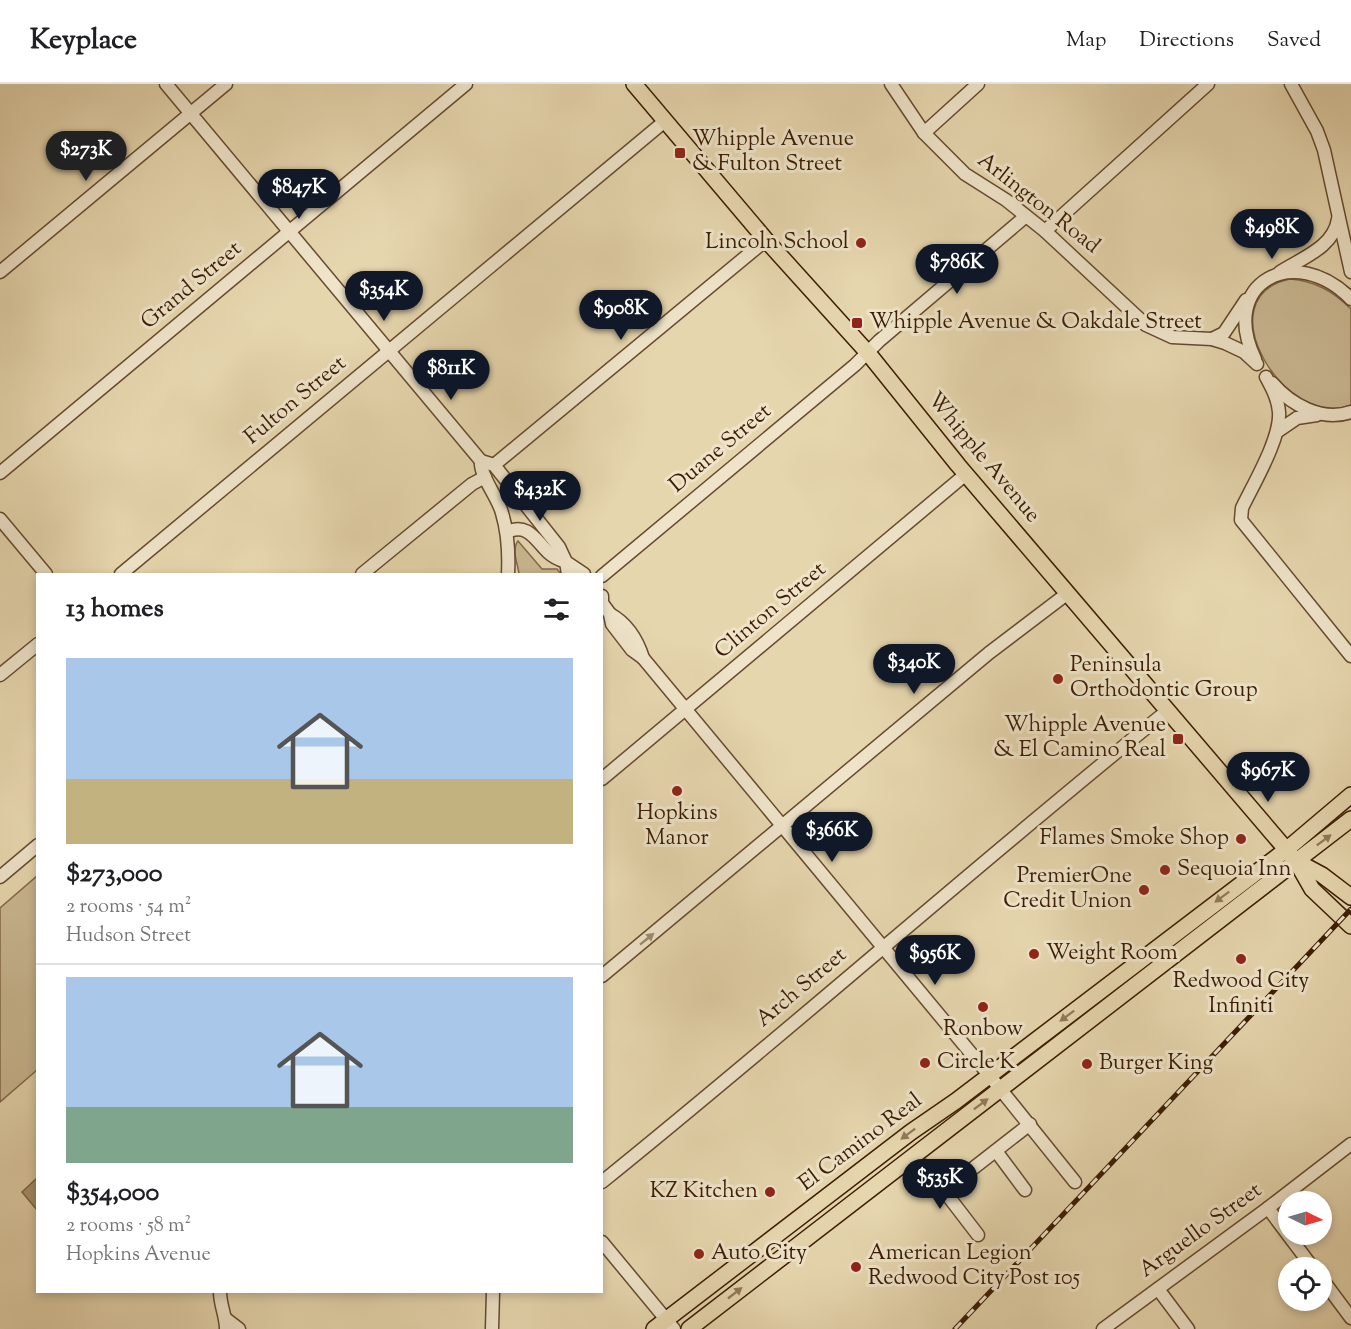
<!DOCTYPE html>
<html lang="en">
<head>
<meta charset="utf-8">
<style>
	body { margin:0; font-family:"Sorts Mill Goudy",serif; background:#f2f2f2; color:#202124; height:100vh; display:flex; flex-direction:column; font-size:22px; white-space:nowrap }
	* { box-sizing:border-box; margin:0 }
	p { font-size:20px; color:#757577 }
	.icon { flex:none; width:33px; height:33px; fill:none; stroke:currentColor; stroke-width:2; stroke-linecap:round; stroke-linejoin:round }
	.map { position:relative; flex:1; overflow:hidden }
	.side { position:absolute; left:36px; top:489px; width:567px; height:720px; display:flex; flex-direction:column; background:#fff; border-radius:0px; box-shadow:0 3px 9px #0003 }
	.side>* { flex:none }
	.needle { width:39px; rotate:95deg }
	.fabs { position:absolute; left:1278px; top:1107px; display:grid; gap:12px }
	.fabs a { display:grid; place-items:center; width:54px; height:54px; border-radius:50%; background:#fff; box-shadow:0 3px 9px #0003; font-size:30px }
	.price { position:absolute; translate:-50% -51px; padding:0 14px; border-radius:21px; background:#111827; color:#fff; font-size:20px; line-height:39px; filter:drop-shadow(0 2px 3px #0008) }
	.price::after { content:''; position:absolute; left:50%; top:36px; width:18px; height:14px; margin-left:-9px; background:inherit; clip-path:polygon(0 0,100% 0,50% 100%) }
	.price.active { background:#222; color:#fff }
	ul { padding:0; list-style:none }
	li { display:grid; align-content:center; gap:12px; height:318px; padding:0 30px }
	li+li { border-top:2px solid #e0e0e0 }
	li span { display:grid; place-items:center; height:186px; border-radius:0px; color:#555 }
	li>.icon { margin-inline-start:auto }
	span .icon { width:108px; height:108px; fill:#fffc; stroke-width:1 }
	li b { font-size:26px }
	h2 { display:flex; justify-content:space-between; align-items:center; height:72px; padding:0 30px; font-size:26px }
	header { display:flex; align-items:center; gap:36px; box-sizing:border-box; height:84px; padding:0 30px; background:#fff; border-bottom:2px solid #e0e0e0 }
	header strong { font-size:28px }
	nav { display:flex; gap:33px; margin-inline-start:auto; font-size:21px }
	.map>svg:first-child { display:block }
	.green { fill:#c9b791; stroke:#826a4a; stroke-width:1.5 }
	.water { fill:#ac9774; stroke:#7f6647; stroke-width:1.5 }
	.lines { fill:none; stroke-linecap:round; stroke-linejoin:round }
	.minor-casing { stroke:#664b2e; stroke-width:15 }
	.major-casing { stroke:#3b1d03; stroke-width:18 }
	.minor { stroke:#efe4ca; stroke-width:12 }
	.major { stroke:#e6d6ae; stroke-width:15 }
	.rail-casing { stroke:#3b1d03; stroke-width:5 }
	.rail { stroke:#efe4ca; stroke-width:3; stroke-dasharray:9; stroke-linecap:butt }
	.oneway { fill:#907a58 }
	.oneway2 { fill:#9e8a70 }
	.poi-dot { fill:#8f2418; stroke:#efe4ca; stroke-width:2 }
	.labels { text-anchor:middle; dominant-baseline:central; stroke-width:6; stroke-linejoin:round; paint-order:stroke }
	.poi-label { font-size:22px; fill:#3b1d03; stroke:#efe4ca; text-anchor:start }
	.street-label { font-size:22px; fill:#3b1d03; stroke:#efe4ca }
</style>
</head>
<body>
<header>
<strong>Keyplace</strong>
<nav><a>Map</a><a>Directions</a><a>Saved</a></nav>
</header>
<div class="map">
<svg width="1351" height="1245" viewBox="0 0 1351 1245">
	<rect width="100%" height="100%" fill="#e6d6ae"/>
	<filter id="stains"><feTurbulence type="fractalNoise" baseFrequency=".00333" numOctaves="4"/><feColorMatrix values="0 0 0 0 .2 0 0 0 0 .09 0 0 0 0 .02 0 0 0 .5 -.17"/></filter>
	<radialGradient id="worn" r=".72"><stop offset=".6" stop-color="#630" stop-opacity="0"/><stop offset="1" stop-color="#630" stop-opacity=".3"/></radialGradient>
	<g class="green">
		<path d="M1290,195C1315,197 1333,207 1351,225V321C1285,347 1204,213 1290,195Z"/>
		<path d="M518,457L542,485H557L561,490H519C518,480 511,466 518,457Z"/>
		<polygon points="37,792 37,986 0,1018 0,824"/>
	</g>
	<polygon class="water" points="37,1094 37,1126 22,1108"/>
	<g class="lines">
		<defs>
			<g id="minor">
				<polyline points="166,0 481,377 494,381 559,463 566,478 584,490"/>
				<polyline points="891,0 924,49 965,90 1006,116 1045,147 1146,241 1172,253 1212,255 1225,259 1244,268 1257,280"/>
				<polyline points="1291,0 1317,47 1324,66 1351,188"/>
				<polyline points="924,49 978,0"/>
				<polyline points="1045,147 1208,0"/>
				<polyline points="0,188 226,0"/>
				<path d="M1280,188C1302,174 1334,163 1338,135"/>
				<polyline points="1212,255 1224,249 1246,216"/>
				<path d="M1255,275C1218,198 1295,158 1351,215"/>
				<path d="M1266,293C1272,304 1278,315 1279,328C1281,354 1254,399 1242,424L1241,436L1351,572"/>
				<path d="M1272,299C1291,321 1322,338 1351,328"/>
				<polyline points="1278,347 1297,334 1317,331"/>
				<path d="M481,377C479,391 498,413 502,429C508,449 509,469 508,490"/>
				<polyline points="494,381 766,156"/>
				<polyline points="0,389 466,0"/>
				<polyline points="0,435 46,490"/>
				<path d="M507,448C528,438 536,457 549,469C554,474 560,476 566,478L568,490"/>
				<polyline points="121,490 665,37"/>
				<polyline points="362,490 472,400 485,393"/>
				<polyline points="602,492 855,281 879,257 1026,132"/>
				<polyline points="602,512 602,519 610,530 612,540 632,566 643,574 989,991 1075,1098"/>
				<path d="M610,530C628,540 637,555 643,574"/>
				<polyline points="0,591 38,560"/>
				<polyline points="602,695 966,390"/>
				<polyline points="0,793 38,761"/>
				<polyline points="602,892 989,569 1068,509"/>
				<polyline points="996,1067 1025,1106"/>
				<polyline points="925,1082 978,1151"/>
				<path d="M602,1098C793,944 976,781 1167,627"/>
				<polyline points="944,1107 1030,1040"/>
				<polyline points="1268,1124 1313,1184"/>
				<polyline points="602,1158 674,1245"/>
				<polyline points="1322,1195 1351,1234"/>
				<polyline points="1158,1205 1188,1245"/>
				<path d="M220,1208C220,1221 226,1232 226,1245"/>
				<polyline points="226,1235 239,1245"/>
				<polyline points="492,1245 493,1208"/>
				<polyline points="1103,1245 1268,1124 1351,1060"/>
			</g>
			<g id="major">
				<polyline points="634,0 766,156 868,269 958,381 1296,777 1312,805 1351,842"/>
				<polyline points="1296,777 1322,791 1351,813"/>
				<polyline points="654,1245 911,1048 956,1017 1286,766 1351,711"/>
				<polyline points="689,1245 1351,735"/>
			</g>
		</defs>
		<use href="#minor" class="minor-casing"/>
		<use href="#major" class="major-casing"/>
		<use href="#minor" class="minor"/>
		<use href="#major" class="major"/>
		<defs>
			<polyline id="rail" points="955,1245 1351,825"/>
		</defs>
		<use href="#rail" class="rail-casing"/>
		<use href="#rail" class="rail"/>
	</g>
	<defs><path id="oneway-solid" d="M-6-.8H1V-3.2L6.5 0L1 3.2V.8H-6Z" transform="scale(1.5)"/></defs>
	<g class="oneway">
		<use href="#oneway-solid" transform="translate(1324 756) rotate(-37)"/>
		<use href="#oneway-solid" transform="translate(1222 813) rotate(143)"/>
		<use href="#oneway-solid" transform="translate(1067 932) rotate(143)"/>
		<use href="#oneway-solid" transform="translate(981 1020) rotate(-37)"/>
		<use href="#oneway-solid" transform="translate(908 1050) rotate(143)"/>
		<use href="#oneway-solid" transform="translate(735 1209) rotate(-38)"/>
	</g>
	<use class="oneway2" href="#oneway-solid" transform="translate(647 855) rotate(-39)"/>
	<g class="poi-dot">
		<rect x="674" y="63" width="12" height="12" rx="3"/>
		<circle cx="861" cy="159" r="6"/>
		<rect x="851" y="233" width="12" height="12" rx="3"/>
		<circle cx="1058" cy="595" r="6"/>
		<rect x="1172" y="649" width="12" height="12" rx="3"/>
		<circle cx="677" cy="707" r="6"/>
		<circle cx="1241" cy="755" r="6"/>
		<circle cx="1165" cy="786" r="6"/>
		<circle cx="1144" cy="806" r="6"/>
		<circle cx="1034" cy="870" r="6"/>
		<circle cx="1241" cy="875" r="6"/>
		<circle cx="983" cy="923" r="6"/>
		<circle cx="925" cy="979" r="6"/>
		<circle cx="1087" cy="980" r="6"/>
		<circle cx="770" cy="1108" r="6"/>
		<circle cx="699" cy="1170" r="6"/>
		<circle cx="856" cy="1183" r="6"/>
	</g>
	<g class="labels">
		<g class="poi-label">
			<text x="692" y="56">Whipple Avenue<tspan x="692" dy="25">&amp; Fulton Street</tspan></text>
			<text x="849" y="159" text-anchor="end">Lincoln School</text>
			<text x="869" y="239">Whipple Avenue &amp; Oakdale Street</text>
			<text x="1070" y="582">Peninsula<tspan x="1070" dy="25">Orthodontic Group</tspan></text>
			<text x="1166" y="642" text-anchor="end">Whipple Avenue<tspan x="1166" dy="25">&amp; El Camino Real</tspan></text>
			<text x="677" y="730" text-anchor="middle">Hopkins<tspan x="677" dy="25">Manor</tspan></text>
			<text x="1229" y="755" text-anchor="end">Flames Smoke Shop</text>
			<text x="1177" y="786">Sequoia Inn</text>
			<text x="1132" y="793" text-anchor="end">PremierOne<tspan x="1132" dy="25">Credit Union</tspan></text>
			<text x="1046" y="870">Weight Room</text>
			<text x="1241" y="898" text-anchor="middle">Redwood City<tspan x="1241" dy="25">Infiniti</tspan></text>
			<text x="983" y="946" text-anchor="middle">Ronbow</text>
			<text x="937" y="979">Circle K</text>
			<text x="1099" y="980">Burger King</text>
			<text x="758" y="1108" text-anchor="end">KZ Kitchen</text>
			<text x="711" y="1170">Auto City</text>
			<text x="868" y="1170">American Legion<tspan x="868" dy="25">Redwood City Post 105</tspan></text>
		</g>
		<g class="street-label">
			<text transform="translate(1038 120) rotate(38)">Arlington Road</text>
			<text transform="translate(192 202) rotate(-40)">Grand Street</text>
			<text transform="translate(296 317) rotate(-40)">Fulton Street</text>
			<text transform="translate(721 365) rotate(-40)">Duane Street</text>
			<text transform="translate(983 374) rotate(50)">Whipple Avenue</text>
			<text transform="translate(771 527) rotate(-40)">Clinton Street</text>
			<text transform="translate(802 904) rotate(-40)">Arch Street</text>
			<text transform="translate(861 1059) rotate(-37)">El Camino Real</text>
			<text transform="translate(1201 1147) rotate(-36)">Arguello Street</text>
		</g>
	</g>
	<rect width="100%" height="100%" filter="url(#stains)"/>
	<rect width="100%" height="100%" fill="url(#worn)"/>
</svg>
<div class="fabs">
<a><svg class="needle" viewBox="-14 -14 28 28"><path d="M0-13l5 13h-10z" fill="#e53935"/><path d="M0 13l5-13h-10z" fill="#757577"/></svg></a>
<a><svg class="icon" aria-label="locate" viewBox="0 0 24 24"><circle cx="12" cy="12" r="6"/><path d="M12 2v4M12 18v4M2 12h4M18 12h4"/></svg></a>
</div>
<b class="price active" style="left:86px;top:98px">$273K</b>
<b class="price" style="left:299px;top:136px">$847K</b>
<b class="price" style="left:1272px;top:176px">$498K</b>
<b class="price" style="left:957px;top:211px">$786K</b>
<b class="price" style="left:384px;top:238px">$354K</b>
<b class="price" style="left:621px;top:257px">$908K</b>
<b class="price" style="left:451px;top:317px">$811K</b>
<b class="price" style="left:540px;top:438px">$432K</b>
<b class="price" style="left:914px;top:611px">$340K</b>
<b class="price" style="left:1268px;top:719px">$967K</b>
<b class="price" style="left:832px;top:779px">$366K</b>
<b class="price" style="left:935px;top:902px">$956K</b>
<b class="price" style="left:940px;top:1126px">$535K</b>
<section class="side">
<h2>13 homes<svg class="icon" aria-label="filters" viewBox="0 0 24 24"><path d="M4 7h16M4 17h16"/><circle cx="9" cy="7" r="2"/><circle cx="15" cy="17" r="2"/></svg></h2>
<ul>
<li><span style="background:linear-gradient(#a9c7e8 65%,#c2b280 0)"><svg class="icon" aria-label="home" viewBox="0 0 24 24"><path d="M3 11l9-7 9 7M6 9v11h12V9"/></svg></span><div><b>$273,000</b><p>2 rooms · 54 m²</p><p>Hudson Street</p></div></li>
<li><span style="background:linear-gradient(#a9c7e8 70%,#7fa58c 0)"><svg class="icon" aria-label="home" viewBox="0 0 24 24"><path d="M3 11l9-7 9 7M6 9v11h12V9"/></svg></span><div><b>$354,000</b><p>2 rooms · 58 m²</p><p>Hopkins Avenue</p></div></li>
</ul>
</section>
</div>
</body>
</html>
